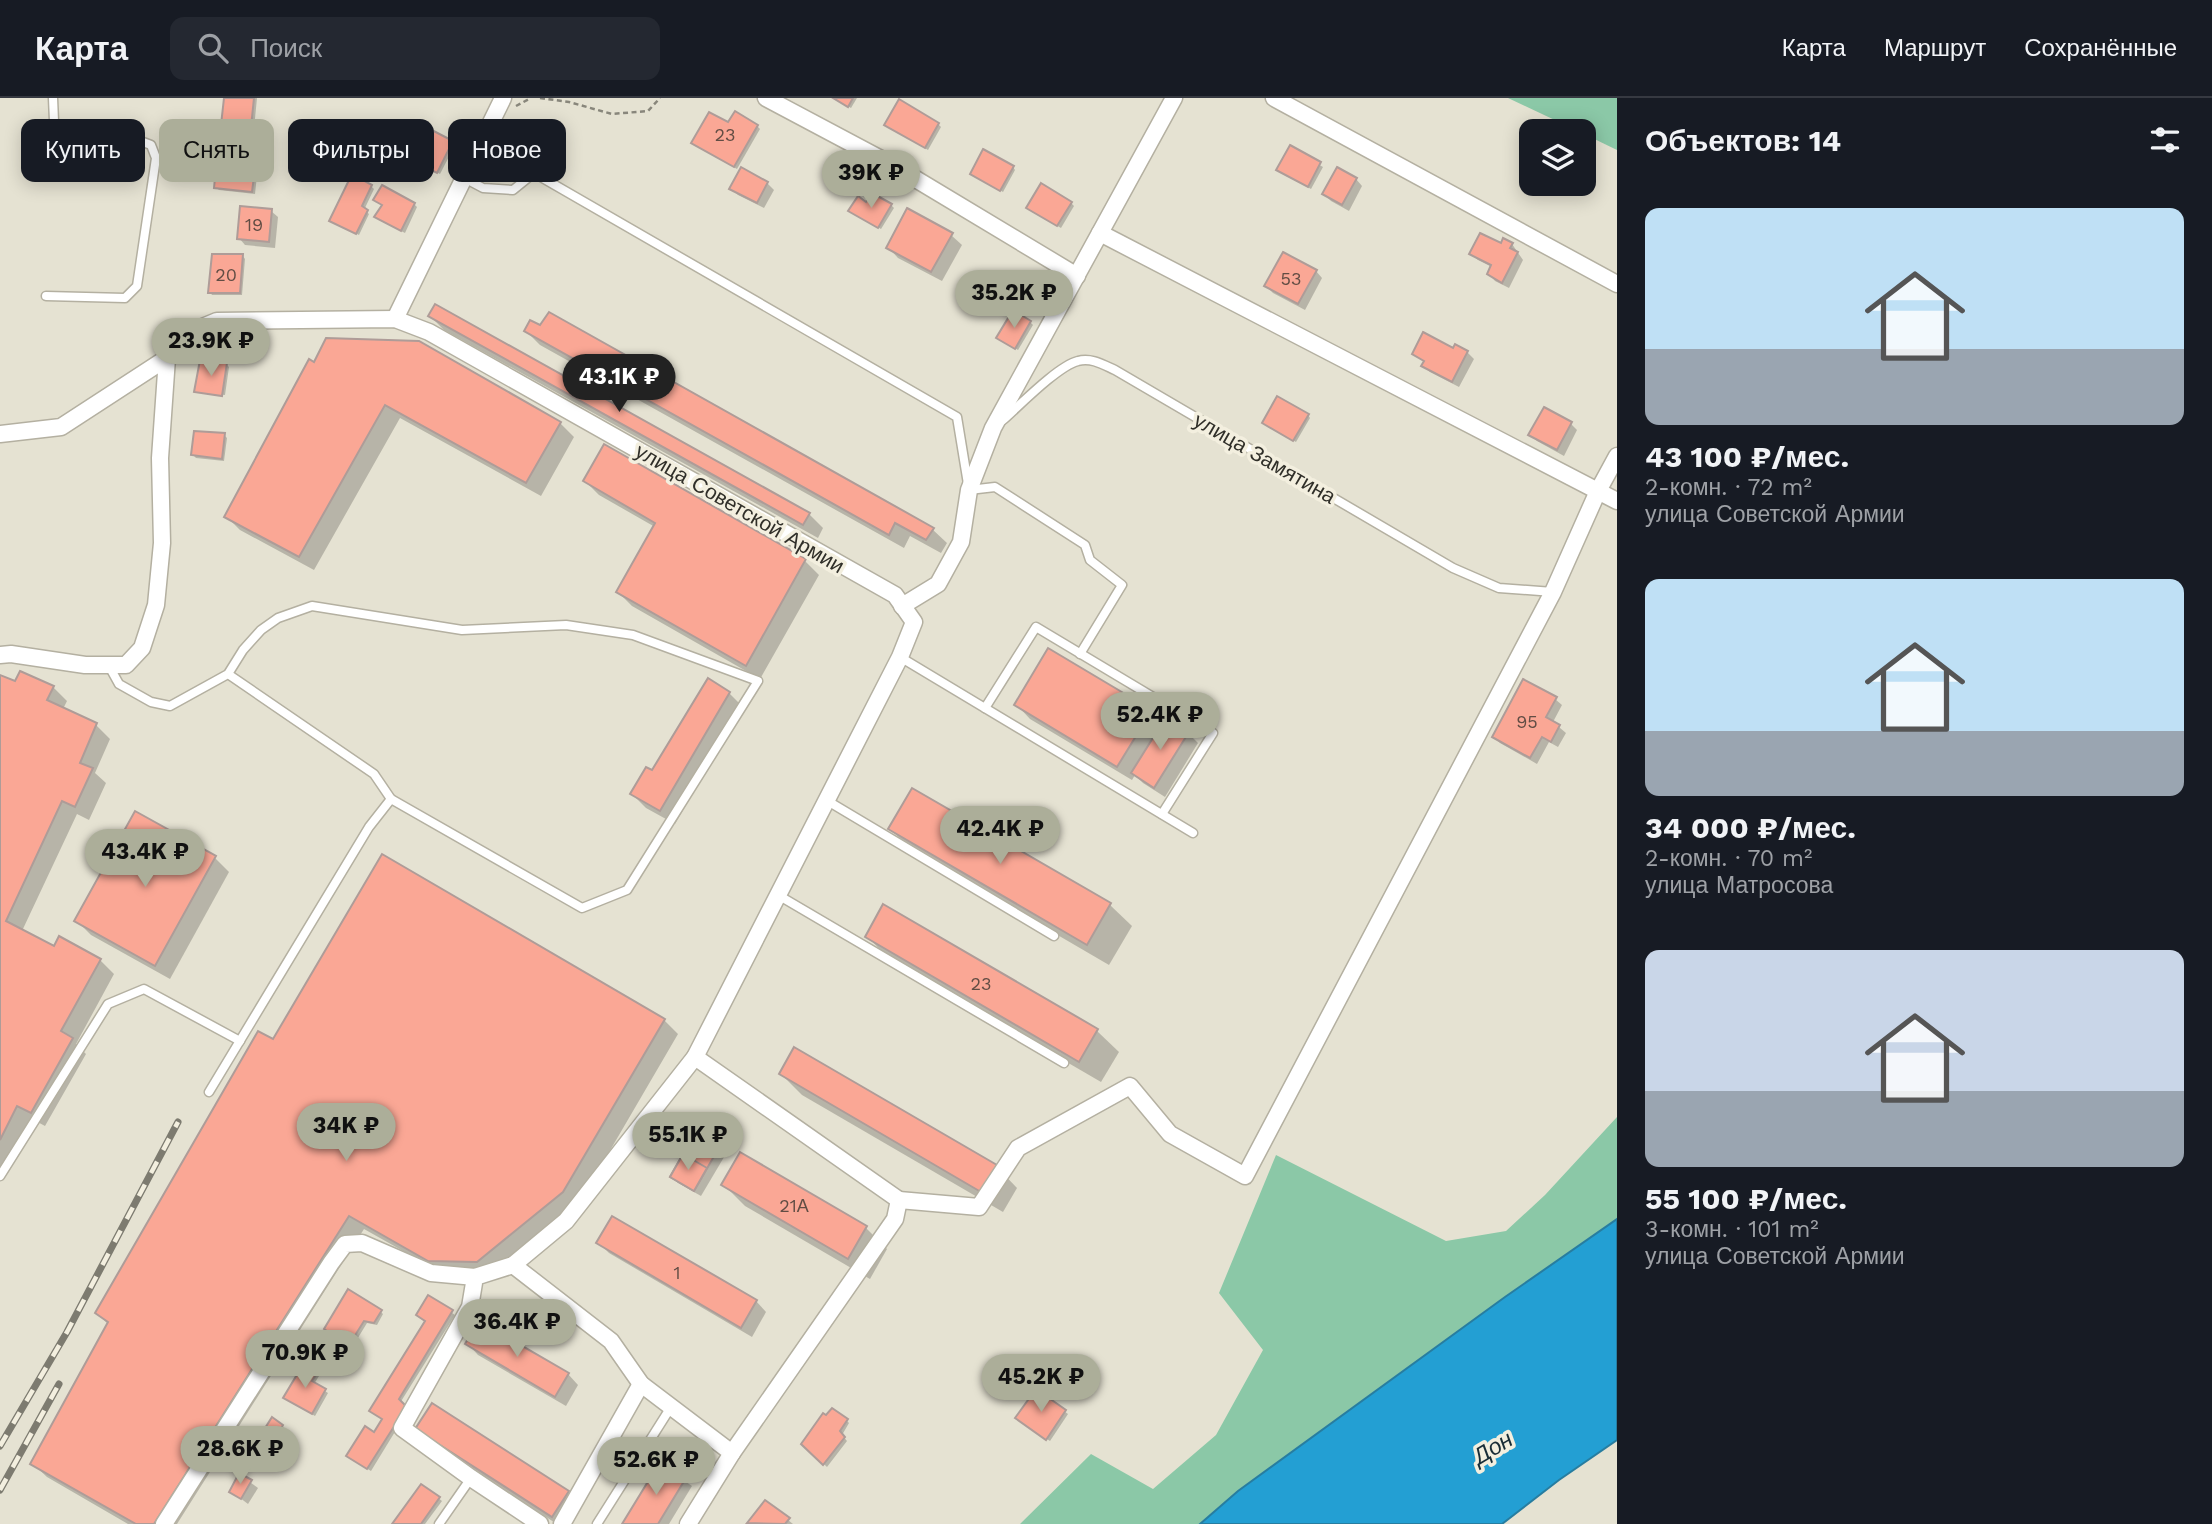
<!DOCTYPE html>
<html lang="ru">
<head>
<meta charset="utf-8">
<style>
	body { margin:0; font-family:"Work Sans",sans-serif; background:#242831; color:#f1f3f6; height:100vh; display:flex; flex-direction:column; font-size:26px; white-space:nowrap }
	* { box-sizing:border-box; margin:0 }
	p { font-size:23px; color:#9ea1a6 }
	.icon { flex:none; width:38px; height:38px; fill:none; stroke:currentColor; stroke-width:2; stroke-linecap:round; stroke-linejoin:round }
	.map { position:relative; flex:1; overflow:hidden }
	.sheet { display:flex; flex-direction:column; background:#171b24; width:595px }
	.sheet>* { flex:none }
	.banner { position:absolute; left:21px; top:21px; width:665px; height:63px; display:flex; gap:14px }
	.tools { position:absolute; left:1519px; top:21px; display:grid; gap:14px }
	.tools a { display:grid; place-items:center; width:77px; height:77px; border-radius:14px; background:#171b24; box-shadow:0 4px 18px #0003; font-size:35px }
	.price { position:absolute; translate:-50% -60px; padding:0 16px; border-radius:24px; background:#acae99; color:#111; font-size:23px; line-height:46px; filter:drop-shadow(0 2px 4px #0008) }
	.price::after { content:''; position:absolute; left:50%; top:42px; width:21px; height:16px; margin-left:-10px; background:inherit; clip-path:polygon(0 0,100% 0,50% 100%) }
	.price.active { background:#222; color:#fff }
	ul { padding:0; list-style:none }
	li { display:grid; align-content:center; gap:14px; height:371px; padding:0 28px }
	li span { display:grid; place-items:center; height:217px; border-radius:14px; color:#555 }
	li>.icon { margin-inline-start:auto }
	span .icon { width:126px; height:126px; fill:#fffc; stroke-width:1 }
	li b { font-size:30px }
	h2 { display:flex; justify-content:space-between; align-items:center; height:84px; padding:0 28px; font-size:30px }
	.pill { padding:0 24px; border-radius:14px; background:#171b24; box-shadow:0 4px 18px #0003; font-size:24px; line-height:63px }
	.pill.active { background:#acae99; color:#111 }
	header { display:flex; align-items:center; gap:42px; box-sizing:border-box; height:98px; padding:0 35px; background:#171b24; border-bottom:2px solid #363941 }
	header strong { font-size:33px }
	nav { display:flex; gap:38px; margin-inline-start:auto; font-size:24px }
	.search { width:490px; height:63px; background:#242831; display:flex; align-items:center; gap:18px; box-sizing:border-box; padding:0 24px; border-radius:14px; color:#9ea1a6; font-size:26px }
	main { display:flex; flex:1; min-height:0 }
	.map>svg:first-child { display:block }
	.green { fill:#8bc8a7 }
	.water { fill:#239fd3; stroke:#277da0; stroke-width:2 }
	.shadow { fill:#0003 }
	.building { fill:#faa795; stroke:#ae9c98; stroke-width:2 }
	.lines { fill:none; stroke-linecap:round; stroke-linejoin:round }
	.lane-casing { stroke:#b4b0a1; stroke-width:11 }
	.street-casing { stroke:#b4b0a1; stroke-width:19 }
	.path { stroke:#88867b; stroke-width:2.5; stroke-dasharray:5 3.5; stroke-linecap:butt }
	.lane { stroke:#fff; stroke-width:8 }
	.street { stroke:#fff; stroke-width:16 }
	.rail-casing { stroke:#7d7b70; stroke-width:7 }
	.rail { stroke:#f3efdf; stroke-width:4.5; stroke-dasharray:13; stroke-linecap:butt }
	.labels { text-anchor:middle; dominant-baseline:central; stroke-width:7; stroke-linejoin:round; paint-order:stroke }
	.number-label { font-size:18px; fill:#624d44 }
	.street-label { font-size:21px; fill:#302f29; stroke:#f3efdf }
	.water-label { font-size:23px; font-style:italic; fill:#192d37; stroke:#f3efdf }
</style>
</head>
<body>
<header>
<strong>Карта</strong>
<div class="search"><svg class="icon" aria-label="search" viewBox="0 0 24 24"><circle cx="10" cy="10" r="6"/><path d="M15 15l6 6"/></svg>Поиск</div>
<nav><a>Карта</a><a>Маршрут</a><a>Сохранённые</a></nav>
</header>
<main>
<div class="map">
<svg width="1617" height="1426" viewBox="0 0 1617 1426">
	<rect width="100%" height="100%" fill="#e5e2d2"/>
	<g class="green">
		<polygon points="1508,0 1617,0 1617,52 1584,36 1584,33 1578,33"/>
		<polygon points="1617,1019 1617,1121 1505,1199 1238,1393 1200,1426 1020,1426 1091,1356 1153,1391 1216,1337 1263,1252 1219,1195 1276,1057 1446,1143 1506,1133 1545,1097"/>
	</g>
	<polygon class="water" points="1617,1121 1617,1342 1559,1382 1502,1426 1200,1426 1238,1393 1505,1199"/>
	<g class="shadow">
		<polygon points="226,0 257,0 253,41 225,38 222,35"/>
		<polygon points="833,0 857,0 851,10"/>
		<polygon points="938,26 941,29 928,52 889,29"/>
		<polygon points="729,27 757,28 760,31 737,71 696,48"/>
		<polygon points="452,44 455,47 440,76 412,62"/>
		<polygon points="1290,50 1323,69 1311,91 1281,75"/>
		<polygon points="255,65 258,68 255,96 219,92 216,89"/>
		<polygon points="1013,69 1015,72 1003,94 975,78"/>
		<polygon points="1356,81 1362,88 1349,113 1331,103 1324,96"/>
		<polygon points="767,85 774,92 764,110 738,97 731,90"/>
		<polygon points="371,88 374,91 364,112 369,116 359,137 331,123"/>
		<polygon points="375,102 414,106 417,109 405,135 379,122 383,107"/>
		<polygon points="1071,105 1074,108 1061,130 1031,113"/>
		<polygon points="867,106 891,107 894,110 881,131 853,116"/>
		<polygon points="271,113 278,119 275,150 245,147 239,140"/>
		<polygon points="951,137 962,147 942,183 898,160 888,149"/>
		<polygon points="1512,146 1523,162 1509,190 1495,183 1489,176 1492,169 1478,162 1471,156"/>
		<polygon points="243,158 245,161 242,197 212,197 210,194"/>
		<polygon points="1316,173 1322,180 1305,212 1273,195 1266,188"/>
		<polygon points="430,218 809,416 823,430 818,440 444,232"/>
		<polygon points="1030,224 1033,227 1018,252 1001,242"/>
		<polygon points="526,233 932,431 947,445 941,455 910,438 904,450 540,247"/>
		<polygon points="1454,252 1467,254 1474,261 1459,289 1430,274 1423,268 1425,265 1414,256"/>
		<polygon points="202,264 226,266 229,269 225,297 196,294"/>
		<polygon points="310,264 560,325 574,339 541,398 400,320 314,472 240,432 226,418"/>
		<polygon points="1308,317 1310,320 1296,344 1267,328"/>
		<polygon points="1571,326 1577,332 1564,358 1537,343 1531,337"/>
		<polygon points="224,337 227,340 224,363 196,360 193,357"/>
		<polygon points="585,383 805,463 819,477 760,581 632,508 618,494 655,429 599,397"/>
		<polygon points="0,579 16,586 53,589 67,603 63,611 96,627 110,641 95,675 106,685 89,722 77,716 22,833 54,850 100,862 114,876 76,946 86,956 45,1028 32,1021 0,1078"/>
		<polygon points="729,595 743,609 675,726 646,710 632,696"/>
		<polygon points="1555,601 1562,607 1553,624 1566,635 1558,649 1549,644 1537,666 1500,645 1494,639"/>
		<polygon points="1016,606 1150,613 1164,627 1188,635 1198,645 1165,699 1143,685 1135,677 1132,682 1030,621"/>
		<polygon points="913,692 1110,807 1132,828 1109,867 912,752 890,731"/>
		<polygon points="215,760 229,774 170,881 91,837 77,823"/>
		<polygon points="884,809 1097,933 1119,954 1101,984 888,860 867,838"/>
		<polygon points="664,922 678,936 577,1109 492,1177 444,1176 364,1131 177,1426 128,1426 47,1379 32,1365 109,1227 97,1215 273,943"/>
		<polygon points="781,976 996,1068 1017,1090 1003,1114 802,997"/>
		<polygon points="723,1042 730,1049 701,1098 678,1085 672,1079"/>
		<polygon points="723,1086 866,1130 887,1151 870,1181 745,1108"/>
		<polygon points="599,1145 756,1203 766,1214 752,1239 609,1155"/>
		<polygon points="429,1199 455,1217 400,1305 407,1311 404,1319 371,1373 351,1361 374,1336 384,1321 426,1223"/>
		<polygon points="380,1213 383,1216 377,1227 367,1225 353,1248 329,1234"/>
		<polygon points="468,1246 568,1276 578,1287 566,1308 478,1257"/>
		<polygon points="317,1275 319,1278 314,1286 328,1295 315,1318 288,1302"/>
		<polygon points="1036,1293 1068,1316 1050,1343 1020,1323"/>
		<polygon points="847,1323 849,1325 842,1337 847,1343 827,1369 803,1346"/>
		<polygon points="282,1328 285,1331 272,1352 262,1345"/>
		<polygon points="417,1331 568,1394 582,1408 571,1426 557,1426 431,1345"/>
		<polygon points="660,1366 692,1388 669,1426 624,1426"/>
		<polygon points="240,1377 258,1390 248,1406 231,1393"/>
		<polygon points="422,1388 442,1403 425,1426 394,1426"/>
		<polygon points="765,1404 788,1422 793,1426 749,1426"/>
	</g>
	<g class="building">
		<polygon points="224,0 254,0 250,39 220,36"/>
		<polygon points="833,0 853,0 848,9"/>
		<polygon points="899,1 939,25 925,50 884,27"/>
		<polygon points="735,13 758,27 734,69 691,45 709,14 728,24"/>
		<polygon points="424,28 453,43 437,75 407,60"/>
		<polygon points="1290,47 1321,64 1308,89 1276,72"/>
		<polygon points="983,51 1014,68 1000,93 970,76"/>
		<polygon points="217,60 256,63 252,94 214,90"/>
		<polygon points="741,69 768,84 757,105 729,91"/>
		<polygon points="1337,69 1357,80 1342,107 1322,96"/>
		<polygon points="352,76 372,87 362,108 368,112 356,136 329,123"/>
		<polygon points="1041,85 1072,104 1057,128 1026,110"/>
		<polygon points="382,87 415,105 401,133 374,119 382,107 373,102"/>
		<polygon points="872,95 892,106 878,130 848,113 858,98 866,104"/>
		<polygon points="240,108 272,111 269,144 237,141"/>
		<polygon points="907,110 953,135 931,174 886,150"/>
		<polygon points="1480,135 1501,145 1503,140 1513,145 1510,150 1518,154 1502,185 1487,176 1491,167 1469,156"/>
		<polygon points="1283,154 1317,172 1298,206 1264,188"/>
		<polygon points="212,156 243,156 240,195 208,195"/>
		<polygon points="435,206 810,415 803,427 428,218"/>
		<polygon points="1013,212 1031,223 1015,251 996,240"/>
		<polygon points="549,214 934,430 926,442 895,425 889,437 524,233 530,222 540,227"/>
		<polygon points="1423,234 1453,250 1455,246 1468,253 1452,284 1421,268 1424,263 1412,256"/>
		<polygon points="326,240 419,243 561,324 526,385 385,307 299,459 224,419 309,261 314,264"/>
		<polygon points="200,262 227,265 222,298 194,294"/>
		<polygon points="1277,298 1309,316 1293,343 1262,325"/>
		<polygon points="1544,309 1572,324 1557,352 1528,337"/>
		<polygon points="194,333 225,335 222,361 191,357"/>
		<polygon points="604,346 806,461 746,568 616,494 655,425 583,383"/>
		<polygon points="1048,550 1152,612 1117,669 1014,607"/>
		<polygon points="20,573 54,588 47,602 97,625 80,665 93,670 75,709 62,703 6,823 54,848 59,838 101,861 61,933 73,940 31,1015 17,1008 0,1042 0,577 15,583"/>
		<polygon points="708,580 730,594 660,713 630,696 646,669 652,672"/>
		<polygon points="1523,581 1557,599 1546,619 1560,627 1551,644 1542,639 1530,660 1492,639"/>
		<polygon points="1166,619 1189,634 1154,690 1131,675"/>
		<polygon points="912,690 1111,805 1087,847 888,731"/>
		<polygon points="135,713 216,758 155,868 74,823"/>
		<polygon points="382,756 665,921 563,1094 477,1164 428,1163 349,1118 154,1426 136,1426 30,1366 108,1224 95,1215 258,933 273,941"/>
		<polygon points="883,806 1098,931 1079,964 865,839"/>
		<polygon points="794,949 997,1067 981,1094 779,976"/>
		<polygon points="696,1024 724,1041 694,1093 670,1079 683,1056 679,1054"/>
		<polygon points="740,1054 867,1128 848,1161 721,1087"/>
		<polygon points="683,1056 707,1070 694,1093 670,1079"/>
		<polygon points="612,1118 757,1202 741,1230 596,1145"/>
		<polygon points="348,1191 382,1212 374,1225 364,1223 349,1247 324,1231"/>
		<polygon points="428,1197 453,1212 399,1301 405,1307 402,1316 367,1371 346,1358 365,1328 374,1334 382,1321 369,1313 425,1223 416,1217"/>
		<polygon points="479,1223 569,1275 555,1299 465,1246"/>
		<polygon points="304,1265 318,1274 312,1283 326,1291 312,1316 283,1300"/>
		<polygon points="1036,1291 1066,1312 1046,1342 1015,1320"/>
		<polygon points="432,1305 569,1393 552,1419 415,1331"/>
		<polygon points="832,1310 848,1321 840,1333 845,1339 823,1367 801,1346 823,1315 826,1317"/>
		<polygon points="272,1319 283,1327 269,1351 257,1343"/>
		<polygon points="660,1364 686,1380 658,1426 622,1426"/>
		<polygon points="239,1375 252,1382 241,1401 229,1394"/>
		<polygon points="421,1386 440,1399 421,1426 392,1426"/>
		<polygon points="765,1402 790,1420 785,1426 747,1425"/>
	</g>
	<g class="lines">
		<defs>
			<g id="lane">
				<polyline points="464,80 483,90 513,92 534,75 957,319 969,392 995,389 1085,447 1090,462 1122,487 1080,556"/>
				<polyline points="46,198 125,200 137,188 156,60 151,47 135,41 76,39 62,33 54,23 53,0"/>
				<path d="M1003,322C1020,307 1058,268 1078,263C1091,259 1104,267 1115,272L1453,470L1499,490L1553,494"/>
				<polyline points="900,559 1193,735"/>
				<polyline points="109,568 119,586 151,604 170,608 228,576 243,552 261,532 278,520 312,508 462,532 566,527 633,537 758,583 627,792 582,810 391,701 374,676 228,576"/>
				<polyline points="985,610 1036,529 1213,635 1162,716"/>
				<polyline points="826,702 1054,838"/>
				<polyline points="778,797 1064,965"/>
				<polyline points="209,994 369,729 391,701"/>
				<polyline points="0,1078 108,906 144,891 240,943"/>
				<polyline points="439,1426 471,1380"/>
				<polyline points="597,1426 671,1309"/>
			</g>
			<g id="street">
				<polyline points="766,0 894,68 1077,178"/>
				<polyline points="1274,0 1617,186"/>
				<polyline points="1100,135 1617,403"/>
				<polyline points="395,221 503,0"/>
				<polyline points="0,336 61,329 167,260 181,238 217,223 395,221 429,234 895,497 914,524 900,559 695,959 566,1123 513,1167 475,1179 470,1209 402,1330 471,1380 540,1426"/>
				<polyline points="902,508 938,486 961,444 969,392 993,330 1174,0"/>
				<polyline points="0,557 11,556 85,567 126,567 142,550 156,507 162,445 160,360 167,260"/>
				<polyline points="695,959 899,1102 895,1121 732,1355"/>
				<polyline points="899,1102 979,1109 1018,1050 1130,988 1170,1036 1245,1078 1553,494 1598,393 1617,358"/>
				<polyline points="513,1167 611,1243 641,1286 732,1355 688,1426"/>
				<polyline points="164,1426 331,1165 345,1146 362,1145 431,1175 475,1179"/>
				<polyline points="562,1426 641,1286"/>
			</g>
		</defs>
		<use href="#lane" class="lane-casing"/>
		<use href="#street" class="street-casing"/>
		<g class="path">
			<polyline points="540,0 569,4 612,16 648,13 660,0"/>
			<polyline points="516,8 531,0"/>
		</g>
		<use href="#lane" class="lane"/>
		<use href="#street" class="street"/>
		<defs>
			<g id="rail">
				<polyline points="0,1348 67,1234 178,1024"/>
				<polyline points="0,1392 59,1286"/>
			</g>
		</defs>
		<use href="#rail" class="rail-casing"/>
		<use href="#rail" class="rail"/>
	</g>
	<g class="labels">
		<g class="number-label">
			<text x="725" y="36">23</text>
			<text x="254" y="126">19</text>
			<text x="226" y="176">20</text>
			<text x="1291" y="180">53</text>
			<text x="1527" y="623">95</text>
			<text x="981" y="885">23</text>
			<text x="794" y="1107">21А</text>
			<text x="677" y="1174">1</text>
		</g>
		<g class="street-label">
			<text transform="translate(1265 360) rotate(30)">улица Замятина</text>
			<text transform="translate(740 410) rotate(30)">улица Советской Армии</text>
		</g>
		<g class="water-label">
			<text transform="translate(1493 1350) rotate(-31)">Дон</text>
		</g>
	</g>
</svg>
<div class="tools">
<a><svg class="icon" aria-label="layers" viewBox="0 0 24 24"><path d="M12 4l9 5-9 5-9-5zM3 14l9 5 9-5"/></svg></a>
</div>
<b class="price" style="left:871px;top:112px">39K ₽</b>
<b class="price" style="left:1014px;top:232px">35.2K ₽</b>
<b class="price" style="left:211px;top:280px">23.9K ₽</b>
<b class="price active" style="left:619px;top:316px">43.1K ₽</b>
<b class="price" style="left:1160px;top:654px">52.4K ₽</b>
<b class="price" style="left:1000px;top:768px">42.4K ₽</b>
<b class="price" style="left:145px;top:791px">43.4K ₽</b>
<b class="price" style="left:346px;top:1065px">34K ₽</b>
<b class="price" style="left:688px;top:1074px">55.1K ₽</b>
<b class="price" style="left:517px;top:1261px">36.4K ₽</b>
<b class="price" style="left:305px;top:1292px">70.9K ₽</b>
<b class="price" style="left:1041px;top:1316px">45.2K ₽</b>
<b class="price" style="left:240px;top:1388px">28.6K ₽</b>
<b class="price" style="left:656px;top:1399px">52.6K ₽</b>
<div class="banner">
<a class="pill">Купить</a>
<a class="pill active">Снять</a>
<a class="pill">Фильтры</a>
<a class="pill">Новое</a>
</div>
</div>
<section class="sheet">
<h2>Объектов: 14<svg class="icon" aria-label="filters" viewBox="0 0 24 24"><path d="M4 7h16M4 17h16"/><circle cx="9" cy="7" r="2"/><circle cx="15" cy="17" r="2"/></svg></h2>
<ul>
<li><span style="background:linear-gradient(#bfe0f5 65%,#9aa5b1 0)"><svg class="icon" aria-label="home" viewBox="0 0 24 24"><path d="M3 11l9-7 9 7M6 9v11h12V9"/></svg></span><div><b>43 100 ₽/мес.</b><p>2-комн. · 72 m²</p><p>улица Советской Армии</p></div></li>
<li><span style="background:linear-gradient(#bfe0f5 70%,#9aa5b1 0)"><svg class="icon" aria-label="home" viewBox="0 0 24 24"><path d="M3 11l9-7 9 7M6 9v11h12V9"/></svg></span><div><b>34 000 ₽/мес.</b><p>2-комн. · 70 m²</p><p>улица Матросова</p></div></li>
<li><span style="background:linear-gradient(#c9d6e8 65%,#9aa5b1 0)"><svg class="icon" aria-label="home" viewBox="0 0 24 24"><path d="M3 11l9-7 9 7M6 9v11h12V9"/></svg></span><div><b>55 100 ₽/мес.</b><p>3-комн. · 101 m²</p><p>улица Советской Армии</p></div></li>
</ul>
</section>
</main>
</body>
</html>
